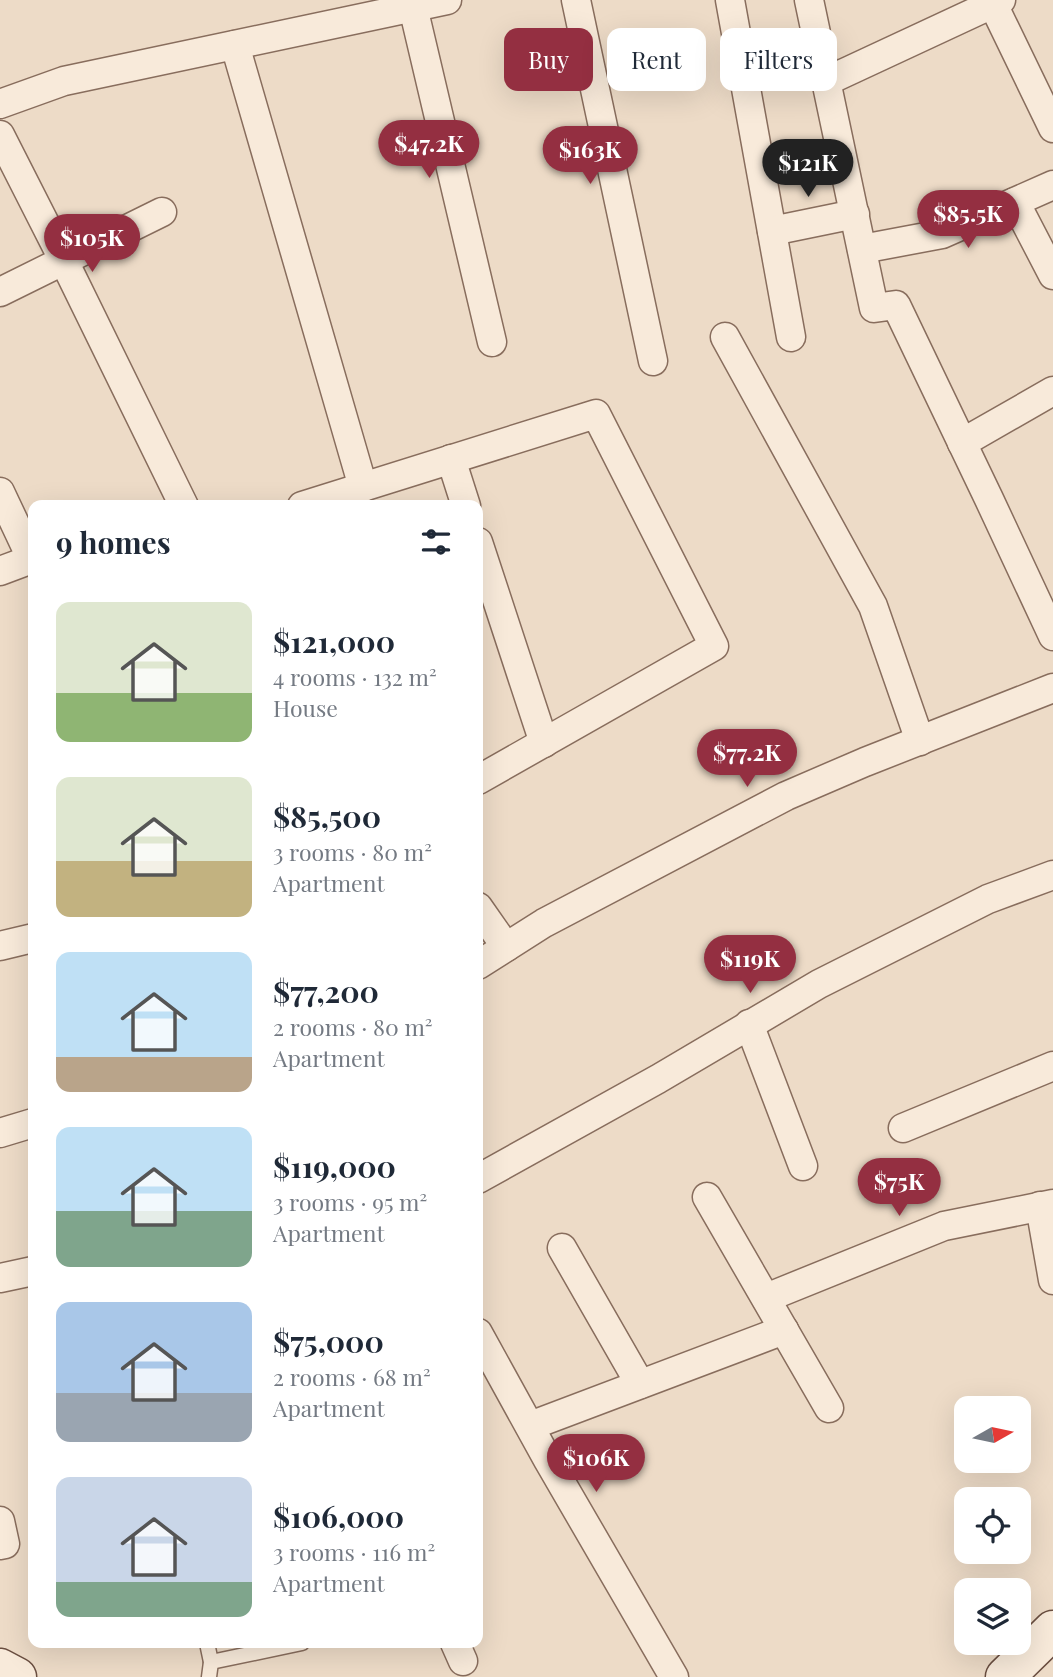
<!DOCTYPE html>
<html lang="en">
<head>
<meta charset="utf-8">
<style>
	body { margin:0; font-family:"Playfair Display",serif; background:#f2f2f3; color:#1f2937; height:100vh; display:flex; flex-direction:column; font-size:26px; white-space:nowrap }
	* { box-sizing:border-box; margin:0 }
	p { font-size:23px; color:#747a83 }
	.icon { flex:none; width:38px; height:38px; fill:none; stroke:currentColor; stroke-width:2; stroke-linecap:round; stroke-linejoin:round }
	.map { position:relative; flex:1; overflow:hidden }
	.drawer { position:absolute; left:28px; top:500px; width:455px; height:1148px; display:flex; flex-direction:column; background:#fff; border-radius:14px; box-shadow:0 7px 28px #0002 }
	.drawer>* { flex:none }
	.banner { position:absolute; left:504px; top:28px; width:443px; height:63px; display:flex; gap:14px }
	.needle { width:46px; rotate:81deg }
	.fabs { position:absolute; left:954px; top:1396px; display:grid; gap:14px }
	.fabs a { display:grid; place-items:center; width:77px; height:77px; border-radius:14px; background:#fff; box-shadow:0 7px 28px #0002; font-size:35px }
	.price { position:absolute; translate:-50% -60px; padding:0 16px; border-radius:24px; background:#942f41; color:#fff; font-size:23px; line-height:46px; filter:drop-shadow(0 2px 4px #0008) }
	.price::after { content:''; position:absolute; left:50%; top:42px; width:21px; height:16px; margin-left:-10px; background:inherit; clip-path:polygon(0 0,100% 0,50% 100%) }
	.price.selected { background:#222; color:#fff }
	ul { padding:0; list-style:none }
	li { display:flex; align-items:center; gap:21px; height:175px; padding:0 28px }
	li span { display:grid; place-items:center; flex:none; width:196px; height:140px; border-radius:14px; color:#555 }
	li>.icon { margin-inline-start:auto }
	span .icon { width:84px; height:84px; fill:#fffc; stroke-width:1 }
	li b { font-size:30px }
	h2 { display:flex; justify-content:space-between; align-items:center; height:84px; padding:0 28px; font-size:30px }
	.tag { padding:0 24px; border-radius:14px; background:#fff; box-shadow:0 7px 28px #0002; font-size:24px; line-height:63px }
	.tag.selected { background:#942f41; color:#fff }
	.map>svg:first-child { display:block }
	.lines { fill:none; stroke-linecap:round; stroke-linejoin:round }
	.lane-casing { stroke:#886d5d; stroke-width:17 }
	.street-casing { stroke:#886d5d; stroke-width:31 }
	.secondary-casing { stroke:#6a4e40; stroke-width:41 }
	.lane { stroke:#f8eada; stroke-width:14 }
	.street { stroke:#f8eada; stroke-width:28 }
	.secondary { stroke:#f8eada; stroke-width:38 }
</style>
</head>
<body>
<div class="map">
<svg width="1053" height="1677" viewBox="0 0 1053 1677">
	<rect width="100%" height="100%" fill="#eddbc7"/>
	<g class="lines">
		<defs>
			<g id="lane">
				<polyline points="207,1643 211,1662 209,1677"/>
				<polyline points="211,1662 302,1643"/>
			</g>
			<g id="street">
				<polyline points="576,0 653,361"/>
				<polyline points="730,0 791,337"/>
				<polyline points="809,0 874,308 896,305 989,499 1053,636"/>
				<polyline points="991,0 1053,128"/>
				<polyline points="413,7 492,342"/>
				<polyline points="235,45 363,487"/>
				<polyline points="827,81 1001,0"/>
				<polyline points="0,104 64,81 447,0"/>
				<polyline points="0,135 64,261 184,506"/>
				<polyline points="1015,202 1053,275"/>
				<polyline points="772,231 855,214"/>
				<polyline points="862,249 942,234 1053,185"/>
				<polyline points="0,292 162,212"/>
				<polyline points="725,337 873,606 920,741"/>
				<polyline points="962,443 1053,391"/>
				<polyline points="451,459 466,506"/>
				<polyline points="0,492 33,562"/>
				<polyline points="302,506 596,414 714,646 478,780"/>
				<polyline points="478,542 544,743"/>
				<polyline points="0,571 32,559"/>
				<polyline points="478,907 506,947"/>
				<polyline points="0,946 33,938"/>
				<polyline points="478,965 544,923 786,796 865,762 1053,688"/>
				<polyline points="749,1024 803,1166"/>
				<polyline points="903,1128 1053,1066"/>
				<polyline points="0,1133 33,1123"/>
				<polyline points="478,1179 658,1079 819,984 988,899 1053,875"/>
				<polyline points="707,1197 829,1408"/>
				<polyline points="1040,1206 1053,1280"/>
				<polyline points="562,1248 640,1384"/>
				<polyline points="0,1278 33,1271"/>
				<polyline points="766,1298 944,1226 1053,1204"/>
				<polyline points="478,1333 548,1460 674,1677"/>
				<polyline points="530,1426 784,1330"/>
				<polyline points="0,1521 5,1544 0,1545"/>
				<polyline points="455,1643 463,1661"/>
			</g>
			<g id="secondary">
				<polyline points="0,1668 17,1677"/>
				<polyline points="1005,1677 1053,1630"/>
			</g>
		</defs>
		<use href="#lane" class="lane-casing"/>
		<use href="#street" class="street-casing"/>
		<use href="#secondary" class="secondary-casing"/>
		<use href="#lane" class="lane"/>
		<use href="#street" class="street"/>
		<use href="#secondary" class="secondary"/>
	</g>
</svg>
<div class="fabs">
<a><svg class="needle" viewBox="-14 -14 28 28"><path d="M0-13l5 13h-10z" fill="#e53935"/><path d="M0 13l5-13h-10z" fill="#747a83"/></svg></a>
<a><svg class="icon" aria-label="locate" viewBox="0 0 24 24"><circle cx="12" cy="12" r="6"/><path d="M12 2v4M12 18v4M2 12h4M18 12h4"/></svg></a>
<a><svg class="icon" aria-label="layers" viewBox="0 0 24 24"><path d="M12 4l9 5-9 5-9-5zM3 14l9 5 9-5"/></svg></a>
</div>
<b class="price" style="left:429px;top:180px">$47.2K</b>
<b class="price" style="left:590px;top:186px">$163K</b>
<b class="price selected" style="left:808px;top:199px">$121K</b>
<b class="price" style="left:968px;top:250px">$85.5K</b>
<b class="price" style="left:92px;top:274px">$105K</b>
<b class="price" style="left:747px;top:789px">$77.2K</b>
<b class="price" style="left:750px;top:995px">$119K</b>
<b class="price" style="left:899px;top:1218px">$75K</b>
<b class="price" style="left:596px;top:1494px">$106K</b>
<div class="banner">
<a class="tag selected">Buy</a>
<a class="tag">Rent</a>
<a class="tag">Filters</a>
</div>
<section class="drawer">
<h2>9 homes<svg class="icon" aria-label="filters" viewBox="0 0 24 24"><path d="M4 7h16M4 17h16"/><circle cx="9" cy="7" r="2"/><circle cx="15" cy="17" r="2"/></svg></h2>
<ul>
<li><span style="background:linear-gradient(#dfe7d0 65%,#8fb573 0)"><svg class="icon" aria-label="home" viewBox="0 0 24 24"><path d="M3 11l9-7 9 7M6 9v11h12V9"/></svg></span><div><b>$121,000</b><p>4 rooms · 132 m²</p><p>House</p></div></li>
<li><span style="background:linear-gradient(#dfe7d0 60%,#c2b280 0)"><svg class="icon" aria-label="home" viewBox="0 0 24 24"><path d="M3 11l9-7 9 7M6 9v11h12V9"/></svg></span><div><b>$85,500</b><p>3 rooms · 80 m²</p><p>Apartment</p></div></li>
<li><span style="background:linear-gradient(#bfe0f5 75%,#b9a48a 0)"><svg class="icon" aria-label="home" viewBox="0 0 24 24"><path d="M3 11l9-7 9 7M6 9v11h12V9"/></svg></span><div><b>$77,200</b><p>2 rooms · 80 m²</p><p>Apartment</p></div></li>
<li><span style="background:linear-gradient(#bfe0f5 60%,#7fa58c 0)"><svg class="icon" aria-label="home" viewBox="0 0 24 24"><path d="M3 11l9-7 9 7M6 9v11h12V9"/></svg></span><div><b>$119,000</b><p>3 rooms · 95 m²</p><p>Apartment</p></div></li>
<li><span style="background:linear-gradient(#a9c7e8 65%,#9aa5b1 0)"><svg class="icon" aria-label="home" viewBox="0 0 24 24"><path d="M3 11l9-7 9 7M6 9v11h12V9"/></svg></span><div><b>$75,000</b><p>2 rooms · 68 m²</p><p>Apartment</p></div></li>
<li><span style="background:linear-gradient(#c9d6e8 75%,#7fa58c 0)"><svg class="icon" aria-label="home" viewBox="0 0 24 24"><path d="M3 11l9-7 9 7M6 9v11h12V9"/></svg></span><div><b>$106,000</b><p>3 rooms · 116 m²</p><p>Apartment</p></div></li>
</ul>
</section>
</div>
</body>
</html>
